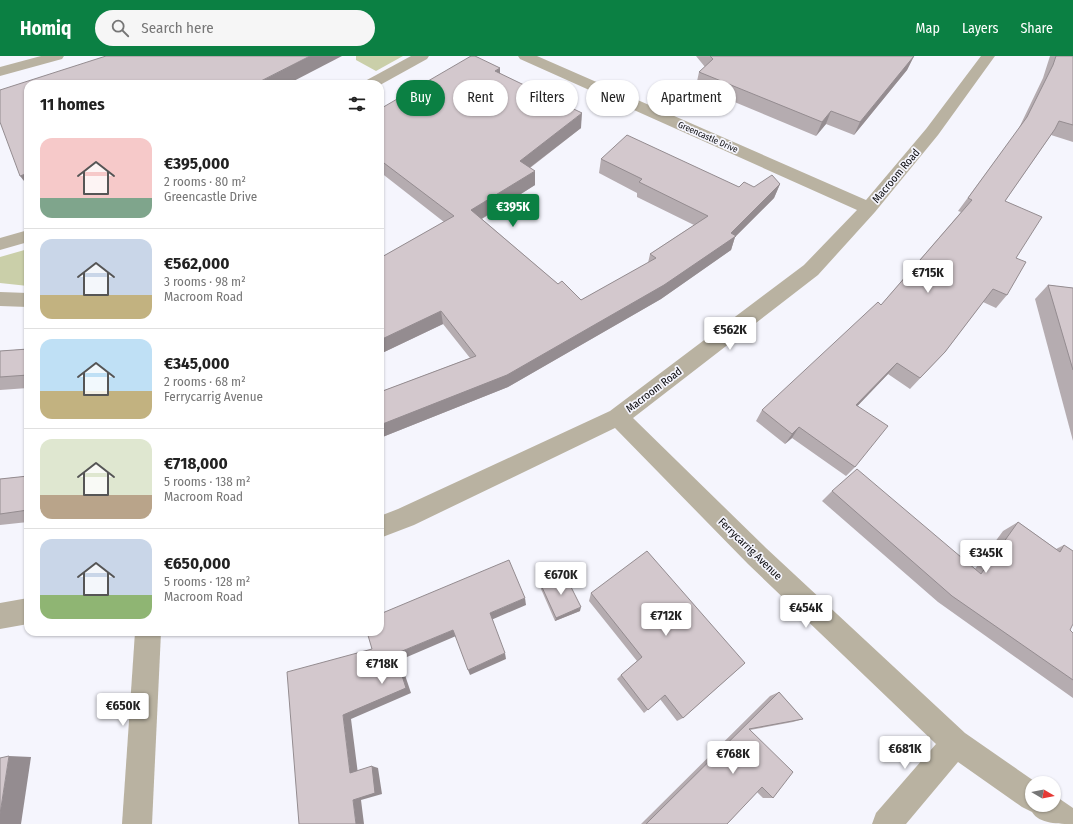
<!DOCTYPE html>
<html lang="en">
<head>
<meta charset="utf-8">
<style>
	body { margin:0; font-family:"Fira Sans Condensed",sans-serif; background:#f6f6f6; color:#222; height:100vh; display:flex; flex-direction:column; font-size:15px; white-space:nowrap }
	* { box-sizing:border-box; margin:0 }
	p { font-size:13px; color:#767676 }
	.icon { flex:none; width:22px; height:22px; fill:none; stroke:currentColor; stroke-width:2; stroke-linecap:round; stroke-linejoin:round }
	.map { position:relative; flex:1; overflow:hidden }
	.details { position:absolute; left:24px; top:24px; width:360px; height:556px; display:flex; flex-direction:column; background:#fff; border-radius:12px; box-shadow:0 1px 3px #0004 }
	.details>* { flex:none }
	.top-card { position:absolute; left:396px; top:24px; width:380px; height:36px; display:flex; gap:8px }
	.needle { width:26px; rotate:100deg }
	.fabs { position:absolute; left:1025px; top:720px; display:grid; gap:8px }
	.fabs a { display:grid; place-items:center; width:36px; height:36px; border-radius:50%; background:#fff; box-shadow:0 1px 3px #0004; font-size:20px }
	.price { position:absolute; translate:-50% -34px; padding:0 9px; border-radius:4px; background:#fff; color:#222; font-size:13px; line-height:26px; filter:drop-shadow(0 1px 2px #0008) }
	.price::after { content:''; position:absolute; left:50%; top:24px; width:12px; height:9px; margin-left:-6px; background:inherit; clip-path:polygon(0 0,100% 0,50% 100%) }
	.price.current { background:#0b8043; color:#fff }
	ul { padding:0; list-style:none }
	li { display:flex; align-items:center; gap:12px; height:100px; padding:0 16px }
	li+li { border-top:1px solid #e0e0e0 }
	li span { display:grid; place-items:center; flex:none; width:112px; height:80px; border-radius:12px; color:#555 }
	li>.icon { margin-inline-start:auto }
	span .icon { width:48px; height:48px; fill:#fffc; stroke-width:1 }
	li b { font-size:17px }
	h2 { display:flex; justify-content:space-between; align-items:center; height:48px; padding:0 16px; font-size:17px }
	.pill { padding:0 14px; border-radius:18px; background:#fff; box-shadow:0 1px 3px #0004; font-size:14px; line-height:36px }
	.pill.current { background:#0b8043; color:#fff }
	header { display:flex; align-items:center; gap:24px; box-sizing:border-box; height:56px; padding:0 20px; background:#0b8043; color:#fff }
	header strong { font-size:19px }
	nav { display:flex; gap:22px; margin-inline-start:auto; font-size:14px }
	.search { width:280px; height:36px; background:#f6f6f6; display:flex; align-items:center; gap:10px; box-sizing:border-box; padding:0 14px; border-radius:22px; color:#767676; font-size:15px }
	.map>svg:first-child { display:block }
	.green { fill:#cacfa9 }
	.lines { fill:none; stroke-linecap:round; stroke-linejoin:round }
	.minor { fill:#b9b2a1; fill-rule:evenodd }
	.wall { fill:#b5acb0 }
	.shaded-wall { fill:#948c90 }
	.building { fill:#d3c8cd; stroke:#948c90 }
	.labels { text-anchor:middle; dominant-baseline:central; stroke-width:3.5; stroke-linejoin:round; paint-order:stroke }
	.far-street-label { font-size:9px; fill:#0b0b0e; stroke:#f5f5fd }
	.street-label { font-size:11px; fill:#0b0b0e; stroke:#f5f5fd }
</style>
</head>
<body>
<header>
<strong>Homiq</strong>
<div class="search"><svg class="icon" aria-label="search" viewBox="0 0 24 24"><circle cx="10" cy="10" r="6"/><path d="M15 15l6 6"/></svg>Search here</div>
<nav><a>Map</a><a>Layers</a><a>Share</a></nav>
</header>
<div class="map">
<svg width="1073" height="768" viewBox="0 0 1073 768">
	<rect width="100%" height="100%" fill="#f5f5fd"/>
	<g class="green">
		<polygon points="356,0 403,0 376,15 356,4"/>
		<polygon points="28,193 28,230 0,227 0,201"/>
	</g>
	<g class="lines">
		<g class="minor">
			<polygon points="41,0 64,0 62,3 0,20 0,11"/>
			<polygon points="411,0 429,0 427,3 380,29 363,28 365,25"/>
			<path d="M518,0H537L866,144L926,73L981,0H995L938,79L875,156L818,219L633,362L766,492L965,677L1037,727H1032V749H1054V739L1073,752V768C1059,768 1039,768 1032,756L1022,751L958,706L906,768H872L876,757L936,688L748,508L615,372L414,469L380,482V460L398,453L610,355L804,209L857,154L520,3Z"/>
			<polygon points="28,174 28,186 0,194 0,182"/>
			<polygon points="0,236 28,237 28,251 0,250"/>
			<polygon points="28,542 28,568 0,573 0,547"/>
			<polygon points="135,576 161,576 152,768 122,768"/>
		</g>
	</g>
	<g class="wall">
		<polygon points="696,0 914,0 907,14 854,79 826,68 816,80 696,30 699,16 705,11"/>
		<polygon points="1050,0 1073,0 1073,86 1051,79 1005,145 1016,202 1007,239 996,252 983,246 945,296 910,333 888,318 857,350 855,411 846,420 792,382 785,388 756,365 762,354 881,249 961,156 958,155 1018,74 1043,22"/>
		<polygon points="500,12 500,17 581,72 530,112 535,129 482,163 558,228 581,244 648,207 650,198 694,169 637,141 637,137 599,117 601,103 739,131 754,131 780,128 774,142 735,181 731,194 661,243 508,331 380,382 380,336 470,302 443,268 380,298 380,202 444,166 380,116 380,53"/>
		<polygon points="1048,229 1073,232 1073,385 1035,243"/>
		<polygon points="28,293 28,332 0,334 0,295"/>
		<polygon points="28,420 28,466 0,469 0,423"/>
		<polygon points="832,435 975,513 1003,475 1018,466 1056,493 1064,489 1070,574 1073,577 1073,642 938,546 822,445"/>
		<polygon points="541,529 580,555 555,565 541,533"/>
		<polygon points="591,537 745,607 683,662 677,665 660,643 644,657 617,623 621,619 637,605 589,545"/>
		<polygon points="779,636 803,663 793,666 750,674 773,742 763,742 757,736 727,768 641,768 770,640"/>
	</g>
	<g class="shaded-wall">
		<polygon points="310,0 342,0 288,28 255,28"/>
		<polygon points="914,0 907,14 854,79 860,66"/>
		<polygon points="500,12 500,27 495,15"/>
		<polygon points="831,55 826,68 816,80 822,66"/>
		<polygon points="582,57 581,72 520,119 520,105"/>
		<polygon points="535,115 535,129 473,168 471,154"/>
		<polygon points="28,117 28,130 20,120"/>
		<polygon points="780,128 774,142 735,181 731,194 661,243 508,331 380,382 380,369 731,177"/>
		<polygon points="441,255 443,268 380,298 380,284"/>
		<polygon points="897,307 888,318 848,360 856,349"/>
		<polygon points="799,371 792,382 785,388 792,378"/>
		<polygon points="525,542 526,549 491,564 490,557"/>
		<polygon points="581,551 580,555 555,565 556,562"/>
		<polygon points="453,574 456,580 400,604 411,637 351,663 358,718 350,717 343,659 395,598"/>
		<polygon points="505,597 506,603 470,619 468,614"/>
		<polygon points="9,700 31,701 21,768 0,768 0,758"/>
		<polygon points="372,710 378,712 382,738 361,744 364,768 356,768 353,744"/>
	</g>
	<g class="building">
		<polygon points="106,0 310,0 255,28 28,28 28,117 20,120 0,66 0,34"/>
		<polygon points="471,0 475,0 500,12 495,15 582,57 520,105 535,115 471,154 558,228 562,225 581,244 656,202 650,198 708,160 639,126 642,123 601,103 627,79 739,131 744,126 754,131 772,119 780,128 731,177 736,180 664,229 507,319 380,369 380,336 476,300 441,255 380,284 380,202 454,160 380,104 380,53"/>
		<polygon points="710,0 914,0 860,66 831,55 822,66 699,16 713,3"/>
		<polygon points="1056,0 1073,0 1073,69 1059,65 1055,73 1005,145 1042,161 1016,202 1026,206 1007,239 993,233 945,296 920,322 897,307 856,349 888,370 855,411 799,371 792,378 762,354 878,246 881,249 972,144 968,142 1027,61 1053,9"/>
		<polygon points="1048,229 1073,232 1073,314"/>
		<polygon points="28,293 28,319 0,321 0,295"/>
		<polygon points="857,413 981,518 1018,466 1060,496 1064,489 1073,495 1073,568 1070,574 1073,577 1073,624 952,540 832,435"/>
		<polygon points="28,420 28,454 0,458 0,423"/>
		<polygon points="647,495 745,607 683,662 665,639 648,654 621,619 642,601 591,537"/>
		<polygon points="509,504 525,542 490,557 505,597 468,614 453,574 395,598 406,632 343,659 350,717 372,710 375,737 353,744 356,768 299,768 287,616 372,593 367,576 380,576 380,558"/>
		<polygon points="565,519 581,551 556,562 541,529"/>
		<polygon points="779,636 803,663 749,673 793,716 773,742 762,731 727,768 646,768"/>
		<polygon points="9,700 0,758 0,702"/>
	</g>
	<g class="labels">
		<g class="far-street-label">
			<text transform="translate(708 81) rotate(24)">Greencastle Drive</text>
		</g>
		<g class="street-label">
			<text transform="translate(896 120) rotate(-50)">Macroom Road</text>
			<text transform="translate(654 334) rotate(-37)">Macroom Road</text>
			<text transform="translate(750 493) rotate(44)">Ferrycarrig Avenue</text>
		</g>
	</g>
</svg>
<div class="fabs">
<a><svg class="needle" viewBox="-14 -14 28 28"><path d="M0-13l5 13h-10z" fill="#e53935"/><path d="M0 13l5-13h-10z" fill="#767676"/></svg></a>
</div>
<b class="price current" style="left:513px;top:172px">€395K</b>
<b class="price" style="left:928px;top:238px">€715K</b>
<b class="price" style="left:730px;top:295px">€562K</b>
<b class="price" style="left:986px;top:518px">€345K</b>
<b class="price" style="left:561px;top:540px">€670K</b>
<b class="price" style="left:806px;top:573px">€454K</b>
<b class="price" style="left:666px;top:581px">€712K</b>
<b class="price" style="left:382px;top:629px">€718K</b>
<b class="price" style="left:123px;top:671px">€650K</b>
<b class="price" style="left:905px;top:714px">€681K</b>
<b class="price" style="left:733px;top:719px">€768K</b>
<div class="top-card">
<a class="pill current">Buy</a>
<a class="pill">Rent</a>
<a class="pill">Filters</a>
<a class="pill">New</a>
<a class="pill">Apartment</a>
</div>
<section class="details">
<h2>11 homes<svg class="icon" aria-label="filters" viewBox="0 0 24 24"><path d="M4 7h16M4 17h16"/><circle cx="9" cy="7" r="2"/><circle cx="15" cy="17" r="2"/></svg></h2>
<ul>
<li><span style="background:linear-gradient(#f6c9c9 75%,#7fa58c 0)"><svg class="icon" aria-label="home" viewBox="0 0 24 24"><path d="M3 11l9-7 9 7M6 9v11h12V9"/></svg></span><div><b>€395,000</b><p>2 rooms · 80 m²</p><p>Greencastle Drive</p></div></li>
<li><span style="background:linear-gradient(#c9d6e8 70%,#c2b280 0)"><svg class="icon" aria-label="home" viewBox="0 0 24 24"><path d="M3 11l9-7 9 7M6 9v11h12V9"/></svg></span><div><b>€562,000</b><p>3 rooms · 98 m²</p><p>Macroom Road</p></div></li>
<li><span style="background:linear-gradient(#bfe0f5 65%,#c2b280 0)"><svg class="icon" aria-label="home" viewBox="0 0 24 24"><path d="M3 11l9-7 9 7M6 9v11h12V9"/></svg></span><div><b>€345,000</b><p>2 rooms · 68 m²</p><p>Ferrycarrig Avenue</p></div></li>
<li><span style="background:linear-gradient(#dfe7d0 70%,#b9a48a 0)"><svg class="icon" aria-label="home" viewBox="0 0 24 24"><path d="M3 11l9-7 9 7M6 9v11h12V9"/></svg></span><div><b>€718,000</b><p>5 rooms · 138 m²</p><p>Macroom Road</p></div></li>
<li><span style="background:linear-gradient(#c9d6e8 70%,#8fb573 0)"><svg class="icon" aria-label="home" viewBox="0 0 24 24"><path d="M3 11l9-7 9 7M6 9v11h12V9"/></svg></span><div><b>€650,000</b><p>5 rooms · 128 m²</p><p>Macroom Road</p></div></li>
</ul>
</section>
</div>
</body>
</html>
